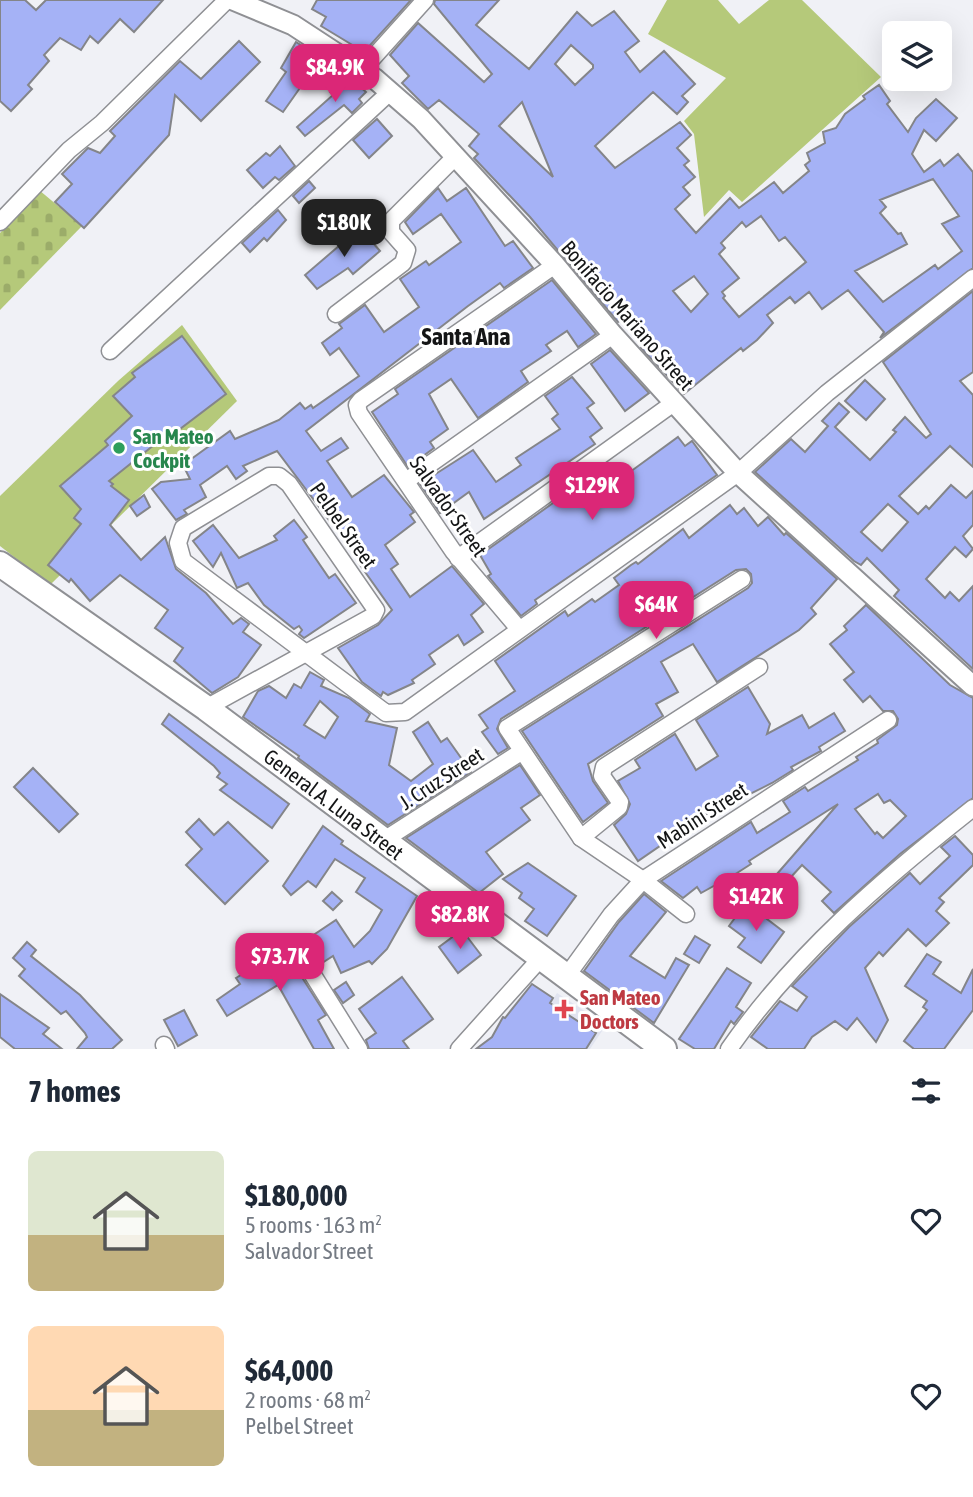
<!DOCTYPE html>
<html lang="en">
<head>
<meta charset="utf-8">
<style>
	body { margin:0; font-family:"Asap Condensed",sans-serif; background:#f6f6f7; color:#1f2937; height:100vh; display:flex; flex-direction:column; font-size:26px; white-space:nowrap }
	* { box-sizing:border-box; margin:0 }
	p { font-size:23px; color:#747a83 }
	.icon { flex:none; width:38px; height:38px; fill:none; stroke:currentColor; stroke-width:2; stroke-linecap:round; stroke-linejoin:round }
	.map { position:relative; height:1049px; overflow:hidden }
	.sheet { display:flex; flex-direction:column; background:#fff; flex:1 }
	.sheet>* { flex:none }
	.tools { position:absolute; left:882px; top:21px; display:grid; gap:14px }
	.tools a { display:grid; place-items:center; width:70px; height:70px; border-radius:10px; background:#fff; box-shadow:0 7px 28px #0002; font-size:35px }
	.price { position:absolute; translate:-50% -60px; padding:0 16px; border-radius:14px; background:#db2777; color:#fff; font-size:23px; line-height:46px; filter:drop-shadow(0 2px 4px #0008) }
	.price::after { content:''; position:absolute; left:50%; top:42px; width:21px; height:16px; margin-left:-10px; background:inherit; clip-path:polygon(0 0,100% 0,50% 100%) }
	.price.on { background:#222; color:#fff }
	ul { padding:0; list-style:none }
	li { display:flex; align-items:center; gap:21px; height:175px; padding:0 28px }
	li span { display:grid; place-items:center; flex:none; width:196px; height:140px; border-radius:10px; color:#555 }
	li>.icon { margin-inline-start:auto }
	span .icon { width:84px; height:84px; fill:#fffc; stroke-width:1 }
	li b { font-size:30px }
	h2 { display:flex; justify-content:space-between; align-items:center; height:84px; padding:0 28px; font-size:30px }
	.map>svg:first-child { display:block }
	.built { fill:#e1e4f0 }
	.green { fill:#b5c97a }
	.cemetery { fill:url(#cemetery-stones) }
	.building { fill:#a5b2f6; stroke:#848589; stroke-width:2; fill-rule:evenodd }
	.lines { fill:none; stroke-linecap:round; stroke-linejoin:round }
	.minor-casing { stroke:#8f9094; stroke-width:19 }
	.tertiary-casing { stroke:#8f9094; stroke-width:23 }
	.primary-casing { stroke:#8f9094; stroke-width:28 }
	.minor { stroke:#fff; stroke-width:16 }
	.tertiary { stroke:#fff; stroke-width:19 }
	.primary { stroke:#fff; stroke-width:24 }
	.leisure-dot { fill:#2e9e5b; stroke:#fff; stroke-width:2.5 }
	.health-dot { fill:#e0444e; stroke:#fff; stroke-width:2.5 }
	.labels { text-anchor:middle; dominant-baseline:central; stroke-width:6; stroke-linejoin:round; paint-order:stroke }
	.street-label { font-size:21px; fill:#141516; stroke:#fff }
	.leisure-label { font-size:21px; font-weight:bold; fill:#27864d; stroke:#fff; text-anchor:start }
	.health-label { font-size:21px; font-weight:bold; fill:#be3a42; stroke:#fff; text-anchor:start }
	.quarter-label { font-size:24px; font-weight:bold; fill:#141516; stroke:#fff }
</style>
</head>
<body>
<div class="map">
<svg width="973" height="1049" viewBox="0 0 973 1049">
	<defs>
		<pattern id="cemetery-stones" width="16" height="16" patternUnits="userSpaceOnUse" patternTransform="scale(1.75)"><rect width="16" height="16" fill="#b5c97a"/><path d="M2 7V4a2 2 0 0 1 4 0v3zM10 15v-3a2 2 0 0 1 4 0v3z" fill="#9bac69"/></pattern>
	</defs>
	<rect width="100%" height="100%" fill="#f0f1f6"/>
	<polygon class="built" points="557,993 606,1025 590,1049 569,1049 536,1028"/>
	<g class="green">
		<polygon points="667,0 718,0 739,24 769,0 802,0 881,77 742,202 729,190 704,217 694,134 684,121 726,78 648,34"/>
		<polygon points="182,325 237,401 50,585 0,546 0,496 118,381"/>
	</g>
	<polygon class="cemetery" points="39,190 82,226 0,310 0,233"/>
	<g class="building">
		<polygon points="0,0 25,0 36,10 46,0 163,0 134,32 120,19 98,43 90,36 81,50 60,38 44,55 49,61 28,85 32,89 11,111 0,101"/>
		<polygon points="317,0 411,0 364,52 321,26 326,17 312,9"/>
		<path d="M435,0H499L476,25L529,69L577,12L592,26L614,11L639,41L625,52L640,72L664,51L695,84L682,96L688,102L677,114L653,92L595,146L615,168L680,122L691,135L677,148L689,161L684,165L695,177L683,187L690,195L675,209L696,233L730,198L739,208L774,182L783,193L809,171L805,165L810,161L807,153L825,143L823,132L836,128L845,114L865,99L863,96L879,85L890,101L887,104L908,132L916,118L936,99L957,118L936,141L924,130L912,154L924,172L940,160L944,166L958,154L973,172V268L880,338L884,332L848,290L822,309L809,292L795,303L790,297L767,315L773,323L757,340L743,351L741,348L684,394L641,348L644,346L623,319L618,322L530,217L474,158L478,154L469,146L479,134L439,100L428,109L402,83L409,76L390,55L418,23L484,82L492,74L434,4ZM571,45L593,65V68L575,85L555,64ZM522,102L553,177L499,126ZM933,179L959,216L942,224L962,251L938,269L935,265L883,302L855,271L907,244L901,233L898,234L880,213L886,207L880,200ZM761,216L779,241L785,237L806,262L739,317L723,298L725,296L722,292L739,278L719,254L725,248L721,243L742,222L746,227ZM694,276L708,294L691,312L673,291Z"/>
		<polygon points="239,41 260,62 201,121 175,95 169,135 84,228 55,202 72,184 62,174 88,148 100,153 115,136 110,131 180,61 201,79"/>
		<polygon points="296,42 321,58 283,112 266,101 286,72 281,68"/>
		<polygon points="346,74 366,92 359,99 362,103 352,113 344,105 305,136 297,127 333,95 330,92"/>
		<polygon points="377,119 392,136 369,158 353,140"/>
		<polygon points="280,146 295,166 279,180 275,177 263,188 247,170 266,153 270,156"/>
		<polygon points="309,181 315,188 299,203 293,196"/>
		<polygon points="438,188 447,201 466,188 505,246 513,241 533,268 504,288 500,283 468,306 306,431 321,451 341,438 348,448 327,461 352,497 384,475 414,512 410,515 415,522 385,545 398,564 391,569 410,597 452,566 484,604 471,615 483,632 464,645 458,635 429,655 435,664 412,680 414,683 388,695 383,692 381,696 362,682 338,648 378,625 392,610 358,562 362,559 348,538 332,524 277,451 243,466 247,471 236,479 227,466 200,485 206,497 184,510 187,514 176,520 152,489 161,482 190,479 183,465 230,431 235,439 279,420 300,403 305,409 311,405 313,408 359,376 339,348 330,355 322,343 342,328 339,324 365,305 384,332 419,307 400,279 426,261 429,265 461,242 441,214 413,234 405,222"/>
		<polygon points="278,210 286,220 267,241 264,238 250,252 242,243"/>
		<polygon points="360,228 380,251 353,274 348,268 317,289 305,275"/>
		<polygon points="552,280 596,334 578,347 567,331 546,345 551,351 521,371 528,382 478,418 451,379 429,394 448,429 430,442 434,448 408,467 372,412 398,394 395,389"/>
		<path d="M973,291V372L960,381L973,395V467L950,446L899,496L918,514L926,506L929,509L951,485L966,498L973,491V525L963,536L973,549L966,557L955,547L926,579L945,598L950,592L959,601L973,586V669L894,596L899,590L867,558L861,565L854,561L755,472L791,439L805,452L828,426L822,421L839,403L849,412L835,427L870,460L896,432L893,430L905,417L926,438L931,434L883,362ZM888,504L908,522L882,551L861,532Z"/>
		<polygon points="182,336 226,394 176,432 174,429 109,481 113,484 111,486 129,500 110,525 141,560 165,537 176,569 206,593 233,624 241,618 249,624 243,632 261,645 238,677 212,693 174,661 183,648 155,628 168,610 120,575 90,601 71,579 69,582 48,565 81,524 74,518 81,509 60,486 108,445 105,441 132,416 113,396 135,377 132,373"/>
		<polygon points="610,350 649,393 625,411 591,364"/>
		<polygon points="572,377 594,403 587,408 602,428 590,437 595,444 484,519 469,492 440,513 420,484 473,450 496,482 521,465 516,458 560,429 552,419 558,414 545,396"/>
		<polygon points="865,380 885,399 866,420 845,401"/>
		<polygon points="678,437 685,446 692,441 717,475 535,600 537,604 521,616 488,576 491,574 480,555 591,476 593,479 609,468 613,474 625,466 630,472"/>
		<polygon points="144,495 150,507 137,516 130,506"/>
		<polygon points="730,505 737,514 744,508 758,526 768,517 784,535 786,533 837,579 811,608 816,614 799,630 717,682 693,644 661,662 678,692 656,704 663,716 588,764 593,781 608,803 583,822 522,731 748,588 752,583 751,574 746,569 736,570 501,719 497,729 508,748 498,754 482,732 488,728 479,715 515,691 495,661 565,611 568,616 592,599 595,602 619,585 614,578 631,565 636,562 638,564 683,529 689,538"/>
		<polygon points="294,520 307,537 303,540 329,578 335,574 356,603 304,638 299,634 302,630 299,626 294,629 264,605 248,583 237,588 221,553 213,567 193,541 213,525 239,558 277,540 274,536"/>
		<path d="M866,605L950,685L973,698V798L900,854L834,913L822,901L831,892L802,865L779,890L770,882L838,804L749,861L751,864L737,873L701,893L697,887L683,898L661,881L751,822L757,833L790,812L783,801L805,787L808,791L858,760L856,757L878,743L877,740L897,725L898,719L893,711H883L870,696L863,702L844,680L854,672L830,644L847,630L844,626ZM878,794L884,803L890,800L906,816L883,838L877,832L875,834L855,809Z"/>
		<path d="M310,672L324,680L321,686L349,698L370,714L366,721L397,728L389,765L411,781L433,764L413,732L428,722L441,742L447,738L471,772L388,825L298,758L299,756L243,717L258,691L269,686L286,698L294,684L301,688ZM320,701L338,717L325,738L304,725Z"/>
		<polygon points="748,687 770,724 767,734 802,715 809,728 834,713 845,731 819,747 821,751 791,767 793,770 772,783 744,797 740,791 638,861 614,825 626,814 630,804 618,781 640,768 635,760 675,734 696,770 718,756 696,720"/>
		<polygon points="169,714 289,804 272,828 220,790 227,784 217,777 220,773 214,766 162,724"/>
		<polygon points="520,765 540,795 521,808 530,820 486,852 503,874 479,893 406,838"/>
		<polygon points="33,768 78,814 59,832 14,787"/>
		<polygon points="199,819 214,835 228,822 268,861 225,904 186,865 202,849 186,832"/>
		<polygon points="323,826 343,841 341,844 417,896 387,949 372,964 369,961 341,973 333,956 319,965 303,942 336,920 354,947 370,931 382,910 356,892 365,878 335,859 316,887 308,881 291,895 283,886"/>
		<polygon points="955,836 973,855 973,865 939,898 944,902 936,911 949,923 926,946 908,929 883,956 879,952 865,968 888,1020 876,1042 857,1018 847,1030 835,1021 812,1037 804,1049 768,1049 751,1037 780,1001 797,1011 807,997 792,986 849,927 910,873 920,884 950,856 941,847"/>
		<polygon points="528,863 576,896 547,936 525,921 534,909 519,898 522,893 503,879"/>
		<polygon points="332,892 342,901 333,910 323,901"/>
		<polygon points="644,894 666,912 630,956 665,978 676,958 689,965 654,1023 584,971 619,922"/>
		<polygon points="746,903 784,932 761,963 738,947 745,938 729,926"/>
		<polygon points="462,930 481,955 458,973 439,947"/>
		<polygon points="695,936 710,945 699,963 684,954"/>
		<polygon points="283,941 289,957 326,1015 318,1020 334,1049 314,1049 278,985 227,1016 217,1000 240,984 236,978 265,960 262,956"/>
		<polygon points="27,942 36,950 31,956 80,995 122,1040 112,1049 77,1049 87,1037 85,1033 66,1011 61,1014 19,976 25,969 13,958"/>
		<polygon points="927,954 941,962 933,974 961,993 973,969 973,1010 944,1049 914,1049 904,1041 927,1010 923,1007 927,1001 905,986"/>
		<polygon points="727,968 751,983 736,1007 743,1012 734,1024 731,1021 714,1049 695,1049 679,1039"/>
		<polygon points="402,977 433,1019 403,1041 409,1049 369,1049 366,1040 376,1033 359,1009"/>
		<polygon points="346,982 354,995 343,1003 334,990"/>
		<polygon points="532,984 553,998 550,1003 596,1033 586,1049 476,1049 492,1037 503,1017 505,1018"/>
		<polygon points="0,994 49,1028 43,1034 62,1049 15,1049 0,1037"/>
		<polygon points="184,1010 197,1035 178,1046 164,1020"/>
	</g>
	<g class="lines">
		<defs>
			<g id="minor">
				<polyline points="362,70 425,0"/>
				<polyline points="0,222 69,150 102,123 227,0"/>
				<polyline points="336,314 403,263 407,250 391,232 391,221 455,157"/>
				<polyline points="110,351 390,92"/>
				<polyline points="406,481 613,335"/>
				<polyline points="458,558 675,402"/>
				<polyline points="519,629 453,551 359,413 357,405 361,400 555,265"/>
				<polyline points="206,708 373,616 376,610 289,484 279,476 269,476 183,528 178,543 183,561 386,713 405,712 738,473 827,393 973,278"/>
				<polyline points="581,838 619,807 620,802 602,776 604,767 759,667"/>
				<polyline points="384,840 521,752"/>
				<polyline points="686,914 643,880 581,838 507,728 742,579"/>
				<polyline points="298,951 359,1049"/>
				<polyline points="566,977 611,915 643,880 888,720"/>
				<polyline points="164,1045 166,1049"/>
				<polyline points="459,1049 540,959"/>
				<path d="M729,1049C795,954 883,879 973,808"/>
			</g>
			<polyline id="tertiary" points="233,0 293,25 374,78 421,119 555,265 613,335 738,473 973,686"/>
			<polyline id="primary" points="0,564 206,708 664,1049"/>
		</defs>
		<use href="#minor" class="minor-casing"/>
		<use href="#tertiary" class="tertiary-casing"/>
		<use href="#primary" class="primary-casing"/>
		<use href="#minor" class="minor"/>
		<use href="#tertiary" class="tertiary"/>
		<use href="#primary" class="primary"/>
	</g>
	<circle class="leisure-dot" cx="119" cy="448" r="7"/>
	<path class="health-dot" d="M560.5 998.5h7v7h7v7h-7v7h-7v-7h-7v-7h7z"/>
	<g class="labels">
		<g class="street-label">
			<text transform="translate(628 315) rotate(49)">Bonifacio Mariano Street</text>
			<text transform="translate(449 506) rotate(55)">Salvador Street</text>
			<text transform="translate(344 525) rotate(55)">Pelbel Street</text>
			<text transform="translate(441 778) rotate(-33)">J. Cruz Street</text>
			<text transform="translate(334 804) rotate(37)">General A. Luna Street</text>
			<text transform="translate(702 815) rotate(-33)">Mabini Street</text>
		</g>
		<g class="leisure-label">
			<text x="133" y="436">San Mateo<tspan x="133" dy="24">Cockpit</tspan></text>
		</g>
		<g class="health-label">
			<text x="580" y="997">San Mateo<tspan x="580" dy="24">Doctors</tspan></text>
		</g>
		<g class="quarter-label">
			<text x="466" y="336">Santa Ana</text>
		</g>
	</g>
</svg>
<div class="tools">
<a><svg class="icon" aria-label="layers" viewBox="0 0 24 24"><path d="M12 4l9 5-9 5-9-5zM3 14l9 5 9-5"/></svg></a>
</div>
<b class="price" style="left:335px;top:104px">$84.9K</b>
<b class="price on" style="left:344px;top:259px">$180K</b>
<b class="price" style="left:592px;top:522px">$129K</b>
<b class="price" style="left:656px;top:641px">$64K</b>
<b class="price" style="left:756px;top:933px">$142K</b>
<b class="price" style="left:460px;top:951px">$82.8K</b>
<b class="price" style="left:280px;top:993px">$73.7K</b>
</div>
<section class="sheet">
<h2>7 homes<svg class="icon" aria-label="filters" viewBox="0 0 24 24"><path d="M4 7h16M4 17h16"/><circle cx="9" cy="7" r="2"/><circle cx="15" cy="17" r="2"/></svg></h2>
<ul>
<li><span style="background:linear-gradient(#dfe7d0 60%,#c2b280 0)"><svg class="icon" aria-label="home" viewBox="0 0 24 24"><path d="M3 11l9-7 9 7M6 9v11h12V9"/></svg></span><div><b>$180,000</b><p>5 rooms · 163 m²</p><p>Salvador Street</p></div><svg class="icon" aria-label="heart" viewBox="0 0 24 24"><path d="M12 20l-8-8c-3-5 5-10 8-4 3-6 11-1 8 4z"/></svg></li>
<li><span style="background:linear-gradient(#ffd9b3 60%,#c2b280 0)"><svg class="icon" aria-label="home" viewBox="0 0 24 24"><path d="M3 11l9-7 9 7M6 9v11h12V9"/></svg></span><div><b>$64,000</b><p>2 rooms · 68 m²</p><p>Pelbel Street</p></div><svg class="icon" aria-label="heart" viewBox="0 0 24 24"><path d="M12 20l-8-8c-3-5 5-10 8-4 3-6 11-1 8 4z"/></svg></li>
</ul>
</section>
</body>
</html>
